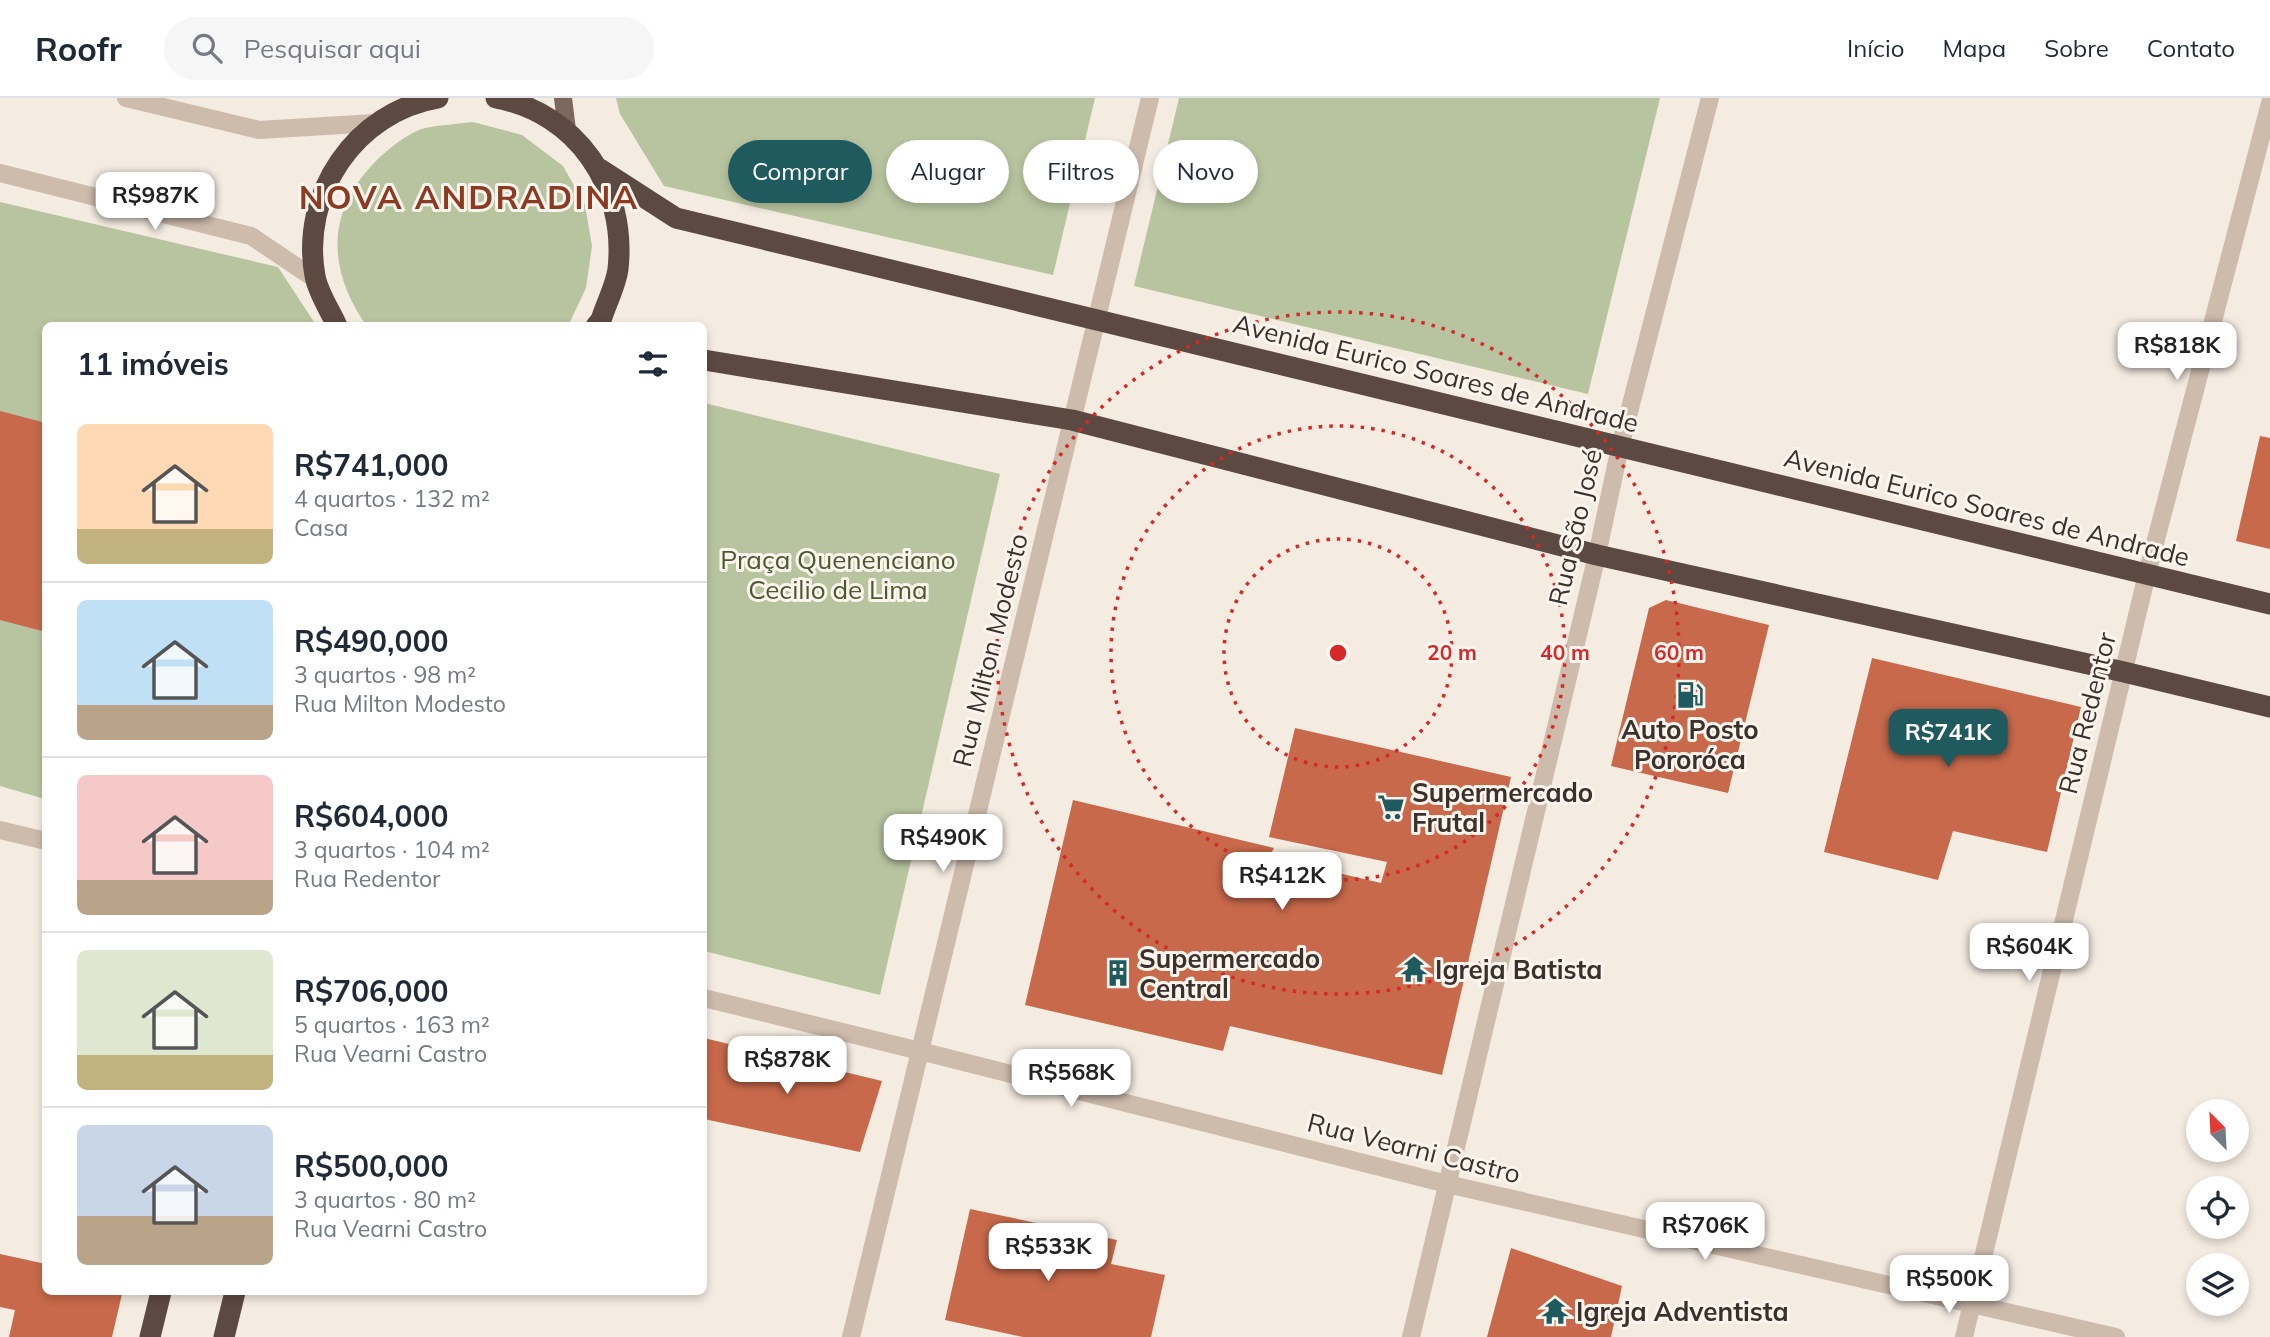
<!DOCTYPE html>
<html lang="pt">
<head>
<meta charset="utf-8">
<style>
	body { margin:0; font-family:Mulish,sans-serif; background:#f6f6f7; color:#1f2937; height:100vh; display:flex; flex-direction:column; font-size:26px; white-space:nowrap }
	* { box-sizing:border-box; margin:0 }
	p { font-size:23px; color:#747a83 }
	.icon { flex:none; width:38px; height:38px; fill:none; stroke:currentColor; stroke-width:2; stroke-linecap:round; stroke-linejoin:round }
	.map { position:relative; flex:1; overflow:hidden }
	.panel { position:absolute; left:42px; top:224px; width:665px; height:973px; display:flex; flex-direction:column; background:#fff; border-radius:10px; box-shadow:0 4px 10px #0003 }
	.panel>* { flex:none }
	.guide { position:absolute; left:728px; top:42px; width:665px; height:63px; display:flex; gap:14px }
	.needle { width:46px; rotate:336deg }
	.buttons { position:absolute; left:2186px; top:1001px; display:grid; gap:14px }
	.buttons a { display:grid; place-items:center; width:63px; height:63px; border-radius:50%; background:#fff; box-shadow:0 4px 10px #0003; font-size:35px }
	.price { position:absolute; translate:-50% -60px; padding:0 16px; border-radius:14px; background:#fff; color:#222; font-size:23px; line-height:46px; filter:drop-shadow(0 2px 4px #0008) }
	.price::after { content:''; position:absolute; left:50%; top:42px; width:21px; height:16px; margin-left:-10px; background:inherit; clip-path:polygon(0 0,100% 0,50% 100%) }
	.price.current { background:#1f5a5e; color:#fff }
	ul { padding:0; list-style:none }
	li { display:flex; align-items:center; gap:21px; height:175px; padding:0 35px }
	li+li { border-top:2px solid #e0e1e3 }
	li span { display:grid; place-items:center; flex:none; width:196px; height:140px; border-radius:10px; color:#555 }
	li>.icon { margin-inline-start:auto }
	span .icon { width:84px; height:84px; fill:#fffc; stroke-width:1 }
	li b { font-size:30px }
	h2 { display:flex; justify-content:space-between; align-items:center; height:84px; padding:0 35px; font-size:30px }
	.pill { padding:0 24px; border-radius:32px; background:#fff; box-shadow:0 4px 10px #0003; font-size:24px; line-height:63px }
	.pill.current { background:#1f5a5e; color:#fff }
	header { display:flex; align-items:center; gap:42px; box-sizing:border-box; height:98px; padding:0 35px; background:#fff; border-bottom:2px solid #e0e1e3 }
	header strong { font-size:33px }
	nav { display:flex; gap:38px; margin-inline-start:auto; font-size:24px }
	.search { width:490px; height:63px; background:#f6f6f7; display:flex; align-items:center; gap:18px; box-sizing:border-box; padding:0 24px; border-radius:38px; color:#747a83; font-size:26px }
	.map>svg:first-child { display:block }
	.green { fill:#b8c4a0 }
	.building { fill:#c8694b }
	.lines { fill:none; stroke-linecap:round; stroke-linejoin:round }
	.minor { stroke:#cdbbac; stroke-width:18 }
	.major { stroke:#7d675c; stroke-width:18 }
	.highway { stroke:#5c4a42; stroke-width:21 }
	.ring { fill:none; stroke:#d62828; stroke-width:3.5; stroke-dasharray:3.5 7 }
	.labels { text-anchor:middle; dominant-baseline:central; stroke-width:6; stroke-linejoin:round; paint-order:stroke }
	.street-label { font-size:26px; fill:#3b302b; stroke:#fbf5ee }
	.park-label { font-size:26px; fill:#4a5a2e; stroke:#fbf5ee }
	.poi-label { font-size:26px; font-weight:bold; fill:#3b302b; stroke:#fbf5ee; text-anchor:start }
	.district-label { font-size:33px; font-weight:bold; letter-spacing:2px; fill:#8c3b22; stroke:#fbf5ee }
	.centre { fill:#d62828; stroke:#fbf5ee; stroke-width:3.5 }
	.ring-label { font-size:21px; text-anchor:middle; font-weight:bold; fill:#d62828; stroke:#fbf5ee; stroke-width:6; stroke-linejoin:round; paint-order:stroke }
</style>
</head>
<body>
<header>
<strong>Roofr</strong>
<div class="search"><svg class="icon" aria-label="search" viewBox="0 0 24 24"><circle cx="10" cy="10" r="6"/><path d="M15 15l6 6"/></svg>Pesquisar aqui</div>
<nav><a>Início</a><a>Mapa</a><a>Sobre</a><a>Contato</a></nav>
</header>
<div class="map">
<svg width="2270" height="1239" viewBox="0 0 2270 1239">
	<rect width="100%" height="100%" fill="#f4ebe1"/>
	<g class="green">
		<polygon points="616,0 1095,0 1053,177 664,88 620,16"/>
		<polygon points="1179,0 1660,0 1588,296 1134,188"/>
		<path d="M473,24L522,37L563,68L585,107L592,148L586,190L569,226L366,227C327,171 326,113 376,63C388,51 408,35 425,30C440,27 457,26 473,24Z"/>
		<polygon points="0,104 278,169 316,227 46,228 45,701 0,688"/>
		<polygon points="704,305 1000,376 880,897 704,853"/>
	</g>
	<g class="building">
		<polygon points="0,313 46,325 46,534 0,522"/>
		<polygon points="2260,338 2270,340 2270,451 2236,443"/>
		<polygon points="1666,502 1769,527 1728,695 1611,668 1649,510"/>
		<polygon points="1872,560 2081,609 2047,754 1953,733 1938,782 1824,754"/>
		<polygon points="1295,630 1511,679 1442,977 1230,928 1223,953 1025,907 1073,702 1274,750 1269,759 1381,785 1387,764 1269,739"/>
		<polygon points="704,940 882,983 860,1054 704,1021"/>
		<polygon points="970,1111 1117,1142 1111,1166 1165,1177 1151,1239 1023,1239 945,1222"/>
		<polygon points="1511,1150 1622,1188 1611,1239 1487,1239"/>
		<polygon points="0,1156 46,1166 46,1194 108,1194 122,1196 112,1239 9,1239 15,1212 0,1209"/>
	</g>
	<g class="lines">
		<g class="minor">
			<polyline points="126,0 259,32 375,25"/>
			<polyline points="0,75 251,138 315,181"/>
			<polyline points="0,732 46,743"/>
			<polyline points="704,900 920,953 1447,1086 2116,1239"/>
			<polyline points="851,1239 1150,0"/>
			<polyline points="1411,1239 1597,457 1620,349 1710,0"/>
			<polyline points="1964,1239 2147,476 2270,5"/>
		</g>
		<polyline class="major" points="563,0 567,32"/>
		<g class="highway">
			<path d="M496,0C577,15 627,89 618,171C616,187 606,206 601,222L596,228"/>
			<polyline points="600,71 676,120 2270,506"/>
			<path d="M337,228C330,212 318,195 315,178C300,95 356,14 438,0"/>
			<polyline points="704,262 1072,322 1597,457 2124,574 2270,609"/>
			<polyline points="150,1239 161,1194"/>
			<polyline points="224,1239 235,1194"/>
		</g>
	</g>
	<g class="ring">
		<circle cx="1338" cy="555" r="114"/>
		<circle cx="1338" cy="555" r="227"/>
		<circle cx="1338" cy="555" r="341"/>
	</g>
	<defs>
		<symbol id="fuel-bare" viewBox="-9 -9 18 18"><path d="M-5.5-6h7V0h2V4h1.3V-2.5L3-4.5l.8-.8L6-3V5H2.5V1h-1V6h-7ZM-4.2-4.7v3.2H.2V-4.7Z" fill="#1f5a5e" stroke="#fbf5ee" stroke-width="2.5" paint-order="stroke"/></symbol>
		<symbol id="supermarket-bare" viewBox="-9 -9 18 18"><path d="M-6-5.5h2.5l.6 2H6L4.5 2H-2.5L-4.4-4H-6ZM-1.5 3.2a1.3 1.3 0 1 0 .1 0ZM3 3.2a1.3 1.3 0 1 0 .1 0Z" fill="#1f5a5e" stroke="#fbf5ee" stroke-width="2.5" paint-order="stroke"/></symbol>
		<symbol id="temple-bare" viewBox="-9 -9 18 18"><path d="M0-6L5-2H3V0L6.5 2.5H4V6H1.5V3h-3V6H-4V2.5H-6.5L-3 0V-2H-5Z" fill="#1f5a5e" stroke="#fbf5ee" stroke-width="2.5" paint-order="stroke"/></symbol>
		<symbol id="building-bare" viewBox="-9 -9 18 18"><path d="M-4-6H4V6H1V3H-1V6H-4ZM-2.5-4.3h1.7v1.8h-1.7ZM.8-4.3h1.7v1.8H.8ZM-2.5-1h1.7V.8h-1.7ZM.8-1h1.7V.8H.8Z" fill="#1f5a5e" stroke="#fbf5ee" stroke-width="2.5" paint-order="stroke"/></symbol>
	</defs>
	<g fill-rule="evenodd">
		<use href="#fuel-bare" x="1671" y="578" width="38" height="38"/>
		<use href="#supermarket-bare" x="1372" y="690" width="38" height="38"/>
		<use href="#temple-bare" x="1395" y="852" width="38" height="38"/>
		<use href="#building-bare" x="1099" y="856" width="38" height="38"/>
		<use href="#temple-bare" x="1536" y="1194" width="38" height="38"/>
	</g>
	<g class="labels">
		<g class="street-label">
			<text transform="translate(1436 275) rotate(14)">Avenida Eurico Soares de Andrade</text>
			<text transform="translate(1987 409) rotate(14)">Avenida Eurico Soares de Andrade</text>
			<text transform="translate(1575 429) rotate(-77)">Rua São José</text>
			<text transform="translate(990 552) rotate(-76)">Rua Milton Modesto</text>
			<text transform="translate(2087 615) rotate(-76)">Rua Redentor</text>
			<text transform="translate(1414 1050) rotate(14)">Rua Vearni Castro</text>
		</g>
		<g class="park-label">
			<text x="838" y="461">Praça Quenenciano<tspan x="838" dy="30">Cecilio de Lima</tspan></text>
		</g>
		<g class="poi-label">
			<text x="1690" y="631" text-anchor="middle">Auto Posto<tspan x="1690" dy="30">Pororóca</tspan></text>
			<text x="1412" y="694">Supermercado<tspan x="1412" dy="30">Frutal</tspan></text>
			<text x="1139" y="860">Supermercado<tspan x="1139" dy="30">Central</tspan></text>
			<text x="1435" y="871">Igreja Batista</text>
			<text x="1576" y="1213">Igreja Adventista</text>
		</g>
		<g class="district-label">
			<text x="469" y="98">NOVA ANDRADINA</text>
		</g>
	</g>
	<circle cx="1338" cy="555" r="10" class="centre"/>
	<g class="ring-label">
		<text x="1452" y="562">20 m</text>
		<text x="1565" y="562">40 m</text>
		<text x="1679" y="562">60 m</text>
	</g>
</svg>
<div class="buttons">
<a><svg class="needle" viewBox="-14 -14 28 28"><path d="M0-13l5 13h-10z" fill="#e53935"/><path d="M0 13l5-13h-10z" fill="#747a83"/></svg></a>
<a><svg class="icon" aria-label="locate" viewBox="0 0 24 24"><circle cx="12" cy="12" r="6"/><path d="M12 2v4M12 18v4M2 12h4M18 12h4"/></svg></a>
<a><svg class="icon" aria-label="layers" viewBox="0 0 24 24"><path d="M12 4l9 5-9 5-9-5zM3 14l9 5 9-5"/></svg></a>
</div>
<b class="price" style="left:155px;top:134px">R$987K</b>
<b class="price" style="left:2177px;top:284px">R$818K</b>
<b class="price current" style="left:1948px;top:671px">R$741K</b>
<b class="price" style="left:943px;top:776px">R$490K</b>
<b class="price" style="left:1282px;top:814px">R$412K</b>
<b class="price" style="left:2029px;top:885px">R$604K</b>
<b class="price" style="left:787px;top:998px">R$878K</b>
<b class="price" style="left:1071px;top:1011px">R$568K</b>
<b class="price" style="left:1705px;top:1164px">R$706K</b>
<b class="price" style="left:1048px;top:1185px">R$533K</b>
<b class="price" style="left:1949px;top:1217px">R$500K</b>
<div class="guide">
<a class="pill current">Comprar</a>
<a class="pill">Alugar</a>
<a class="pill">Filtros</a>
<a class="pill">Novo</a>
</div>
<section class="panel">
<h2>11 imóveis<svg class="icon" aria-label="filters" viewBox="0 0 24 24"><path d="M4 7h16M4 17h16"/><circle cx="9" cy="7" r="2"/><circle cx="15" cy="17" r="2"/></svg></h2>
<ul>
<li><span style="background:linear-gradient(#ffd9b3 75%,#c2b280 0)"><svg class="icon" aria-label="home" viewBox="0 0 24 24"><path d="M3 11l9-7 9 7M6 9v11h12V9"/></svg></span><div><b>R$741,000</b><p>4 quartos · 132 m²</p><p>Casa</p></div></li>
<li><span style="background:linear-gradient(#bfe0f5 75%,#b9a48a 0)"><svg class="icon" aria-label="home" viewBox="0 0 24 24"><path d="M3 11l9-7 9 7M6 9v11h12V9"/></svg></span><div><b>R$490,000</b><p>3 quartos · 98 m²</p><p>Rua Milton Modesto</p></div></li>
<li><span style="background:linear-gradient(#f6c9c9 75%,#b9a48a 0)"><svg class="icon" aria-label="home" viewBox="0 0 24 24"><path d="M3 11l9-7 9 7M6 9v11h12V9"/></svg></span><div><b>R$604,000</b><p>3 quartos · 104 m²</p><p>Rua Redentor</p></div></li>
<li><span style="background:linear-gradient(#dfe7d0 75%,#c2b280 0)"><svg class="icon" aria-label="home" viewBox="0 0 24 24"><path d="M3 11l9-7 9 7M6 9v11h12V9"/></svg></span><div><b>R$706,000</b><p>5 quartos · 163 m²</p><p>Rua Vearni Castro</p></div></li>
<li><span style="background:linear-gradient(#c9d6e8 65%,#b9a48a 0)"><svg class="icon" aria-label="home" viewBox="0 0 24 24"><path d="M3 11l9-7 9 7M6 9v11h12V9"/></svg></span><div><b>R$500,000</b><p>3 quartos · 80 m²</p><p>Rua Vearni Castro</p></div></li>
</ul>
</section>
</div>
</body>
</html>
